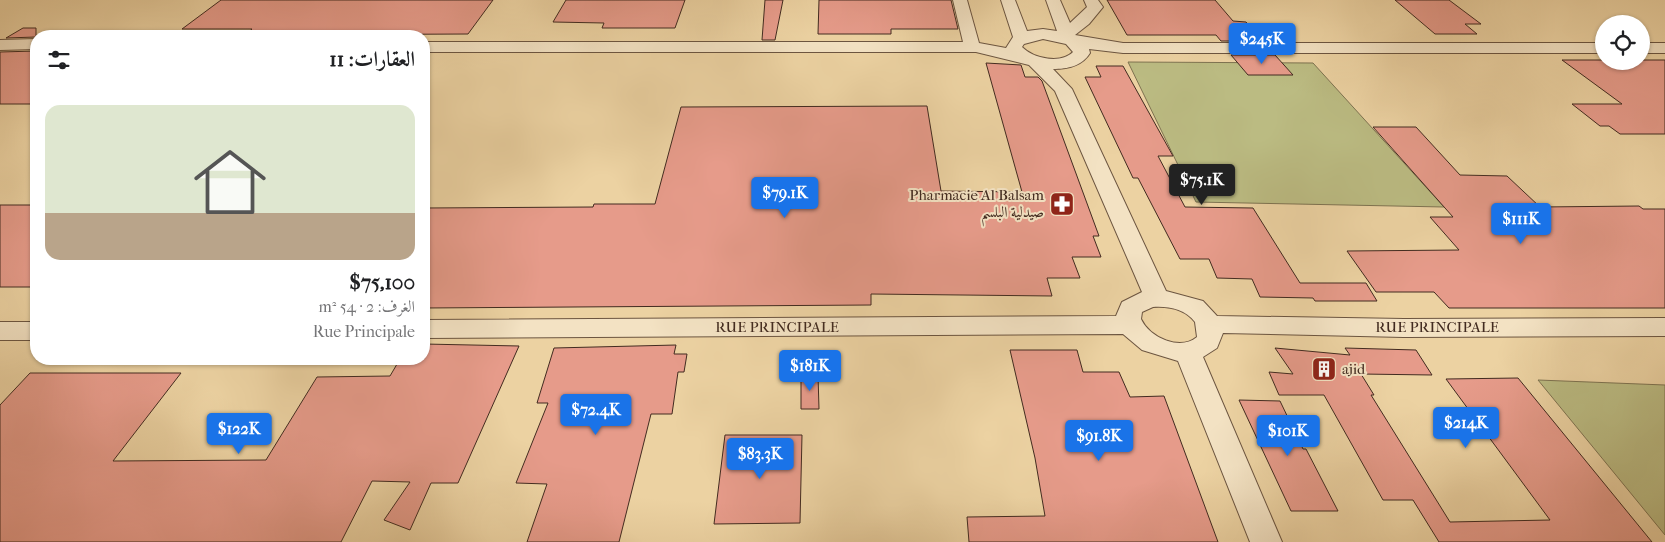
<!DOCTYPE html>
<html lang="ar">
<head>
<meta charset="utf-8">
<style>
	body { margin:0; font-family:"IM FELL French Canon",Amiri,serif; background:#f2f2f2; color:#202124; direction:rtl; height:100vh; display:flex; flex-direction:column; font-size:19px; white-space:nowrap }
	* { box-sizing:border-box; margin:0 }
	p { font-size:16px; color:#757577 }
	.icon { flex:none; width:28px; height:28px; fill:none; stroke:currentColor; stroke-width:2; stroke-linecap:round; stroke-linejoin:round }
	.map { position:relative; flex:1; overflow:hidden; direction:ltr }
	.drawer { position:absolute; left:30px; top:30px; width:400px; height:335px; display:flex; flex-direction:column; background:#fff; border-radius:20px; box-shadow:0 1px 4px #0004; direction:rtl }
	.drawer>* { flex:none }
	.tools { position:absolute; left:1595px; top:15px; display:grid; gap:10px }
	.tools a { display:grid; place-items:center; width:55px; height:55px; border-radius:50%; background:#fff; box-shadow:0 1px 4px #0004; font-size:25px }
	.price { position:absolute; translate:-50% -42px; padding:0 11px; border-radius:5px; background:#1a73e8; color:#fff; font-size:16px; line-height:32px; filter:drop-shadow(0 1px 2px #0008) }
	.price::after { content:''; position:absolute; left:50%; top:30px; width:15px; height:11px; margin-left:-8px; background:inherit; clip-path:polygon(0 0,100% 0,50% 100%) }
	.price.on { background:#222; color:#fff }
	ul { padding:0; list-style:none }
	li { display:grid; align-content:center; gap:10px; height:265px; padding:0 15px }
	li span { display:grid; place-items:center; height:155px; border-radius:15px; color:#555 }
	li>.icon { margin-inline-start:auto }
	span .icon { width:90px; height:90px; fill:#fffc; stroke-width:1 }
	li b { font-size:21px }
	h2 { display:flex; justify-content:space-between; align-items:center; height:60px; padding:0 15px; font-size:21px }
	.map>svg:first-child { display:block }
	.green { fill:#bbbb82; stroke:#7e7351 }
	.building { fill:#e69b8a; stroke:#422b20 }
	.lines { fill:none; stroke-linecap:round; stroke-linejoin:round }
	.minor-casing { stroke:#6c5540; stroke-width:2 }
	.minor { fill:#f3e2c3; fill-rule:evenodd }
	.labels { text-anchor:middle; dominant-baseline:central; stroke-width:4; stroke-linejoin:round; paint-order:stroke }
	.poi-label { font-size:15px; fill:#422b20; stroke:#f3e2c3; text-anchor:end }
	.street-label { font-size:15px; fill:#422b20; stroke:#f3e2c3 }
</style>
</head>
<body>
<div class="map">
<svg width="1665" height="542" viewBox="0 0 1665 542">
	<rect width="100%" height="100%" fill="#ecd2a2"/>
	<filter id="stains"><feTurbulence type="fractalNoise" baseFrequency=".004" numOctaves="4"/><feColorMatrix values="0 0 0 0 .2 0 0 0 0 .09 0 0 0 0 .02 0 0 0 .5 -.17"/></filter>
	<radialGradient id="worn" r=".72"><stop offset=".6" stop-color="#630" stop-opacity="0"/><stop offset="1" stop-color="#630" stop-opacity=".3"/></radialGradient>
	<g class="green">
		<polygon points="1128,62 1313,63 1444,207 1196,202"/>
		<polygon points="1538,380 1665,385 1665,535"/>
	</g>
	<g class="building">
		<polygon points="221,0 493,0 468,34 245,35 252,29 182,29"/>
		<polygon points="566,0 685,0 675,28 602,28 604,23 553,22"/>
		<polygon points="765,0 783,0 775,40 762,40"/>
		<polygon points="819,0 951,0 958,29 891,29 891,34 818,34"/>
		<polygon points="1107,0 1215,0 1233,21 1246,22 1263,41 1221,41 1216,35 1127,35"/>
		<polygon points="1395,0 1449,0 1481,24 1465,24 1477,34 1435,34"/>
		<polygon points="23,28 36,28 36,37 6,38"/>
		<polygon points="36,51 36,104 0,104 0,52"/>
		<polygon points="1231,55 1275,55 1293,75 1248,75"/>
		<polygon points="1562,60 1665,60 1665,134 1620,134 1609,126 1600,126 1572,104 1622,104"/>
		<polygon points="986,63 1021,65 1025,77 1038,77 1042,81 1099,236 1093,236 1101,257 1072,257 1080,278 1047,278 1052,296 871,294 871,305 424,308 424,208 593,207 594,204 655,204 681,107 927,106 941,191 1022,192"/>
		<polygon points="1096,66 1123,66 1173,156 1158,156 1185,207 1253,208 1300,283 1366,283 1377,301 1315,301 1313,298 1260,297 1252,279 1217,278 1209,259 1180,259 1138,178 1133,178 1085,77 1101,77"/>
		<polygon points="1373,127 1416,127 1460,175 1507,176 1540,207 1639,206 1643,209 1665,209 1665,308 1449,308 1434,292 1376,292 1347,251 1459,250 1430,217 1453,217"/>
		<rect x="0" y="205" width="36" height="82"/>
		<polygon points="424,344 519,346 458,483 431,483 410,530 384,520 410,482 372,481 341,542 0,542 0,405 30,373 181,373 113,461 266,460 317,377 390,376 400,359 424,359"/>
		<polygon points="676,345 674,354 687,354 684,372 678,372 672,414 651,414 619,542 527,542 547,484 516,483 548,403 537,403 554,348"/>
		<polygon points="1275,348 1350,355 1345,348 1416,350 1432,375 1361,374 1374,395 1371,395 1450,522 1550,520 1446,379 1518,378 1652,542 1439,542 1413,500 1383,500 1324,395 1279,395 1269,372 1293,374"/>
		<polygon points="1010,350 1077,350 1083,372 1119,372 1130,397 1164,396 1218,542 969,542 967,517 1045,516 1035,458"/>
		<polygon points="801,375 818,375 819,409 801,409"/>
		<polygon points="1239,400 1280,401 1303,449 1306,449 1338,511 1291,511"/>
		<polygon points="725,435 802,435 800,523 714,524"/>
	</g>
	<g class="lines">
		<defs>
			<g id="minor">
				<path d="M953,0H967L979,43L1006,48L1013,37L1001,0H1015L1027,31L1043,29L1057,31L1046,0H1060L1070,23L1087,7L1084,0H1098L1103,7L1089,24L1075,35L1123,43H1604V53H1123L1089,49L1090,53C1082,66 1068,69 1053,69L1072,89L1166,291L1203,301L1217,316L1404,319L1665,318V336L1404,337L1223,333L1217,348L1203,357L1282,542H1250L1178,361L1142,350L1123,334L424,338V320L1116,316L1122,302L1142,292L1055,91L1029,65L976,52H424V42H963ZM1043,39L1066,44L1073,52C1061,64 1034,59 1022,47L1024,44ZM1153,307C1168,306 1185,309 1195,322L1197,337C1180,351 1150,338 1141,319L1142,312Z"/>
				<polygon points="36,39 36,49 0,50 0,40"/>
				<rect x="1641" y="43" width="24" height="10"/>
				<rect x="0" y="322" width="36" height="18"/>
			</g>
		</defs>
		<use href="#minor" class="minor-casing"/>
		<use href="#minor" class="minor"/>
	</g>
	<defs>
		<symbol id="pharmacy-square" viewBox="-11 -11 22 22"><rect x="-9" y="-9" width="18" height="18" rx="4" fill="#8f2418" stroke="#f3e2c3"/><path d="M-2-6h4v4h4v4h-4v4h-4v-4h-4v-4h4Z" fill="#fff"/></symbol>
		<symbol id="building-square" viewBox="-11 -11 22 22"><rect x="-9" y="-9" width="18" height="18" rx="4" fill="#8f2418" stroke="#f3e2c3"/><path d="M-4-6H4V6H1V3H-1V6H-4ZM-2.5-4.3h1.7v1.8h-1.7ZM.8-4.3h1.7v1.8H.8ZM-2.5-1h1.7V.8h-1.7ZM.8-1h1.7V.8H.8Z" fill="#fff"/></symbol>
	</defs>
	<g fill-rule="evenodd">
		<use href="#pharmacy-square" x="1048" y="190" width="28" height="28"/>
		<use href="#building-square" x="1310" y="355" width="28" height="28"/>
	</g>
	<g class="labels">
		<g class="poi-label">
			<text x="1044" y="195">Pharmacie Al Balsam<tspan x="1044" dy="17">صيدلية البلسم</tspan></text>
			<text x="1342" y="369" text-anchor="start">ajid</text>
		</g>
		<g class="street-label">
			<text x="777" y="327">RUE PRINCIPALE</text>
			<text x="1437" y="327">RUE PRINCIPALE</text>
		</g>
	</g>
	<rect width="100%" height="100%" filter="url(#stains)"/>
	<rect width="100%" height="100%" fill="url(#worn)"/>
</svg>
<div class="tools">
<a><svg class="icon" aria-label="locate" viewBox="0 0 24 24"><circle cx="12" cy="12" r="6"/><path d="M12 2v4M12 18v4M2 12h4M18 12h4"/></svg></a>
</div>
<b class="price" style="left:1262px;top:65px">$245K</b>
<b class="price on" style="left:1202px;top:206px">$75.1K</b>
<b class="price" style="left:785px;top:219px">$79.1K</b>
<b class="price" style="left:1521px;top:245px">$111K</b>
<b class="price" style="left:810px;top:392px">$181K</b>
<b class="price" style="left:596px;top:436px">$72.4K</b>
<b class="price" style="left:1466px;top:449px">$214K</b>
<b class="price" style="left:239px;top:455px">$122K</b>
<b class="price" style="left:1288px;top:457px">$101K</b>
<b class="price" style="left:1099px;top:462px">$91.8K</b>
<b class="price" style="left:760px;top:480px">$83.3K</b>
<section class="drawer">
<h2>العقارات: 11<svg class="icon" aria-label="filters" viewBox="0 0 24 24"><path d="M4 7h16M4 17h16"/><circle cx="9" cy="7" r="2"/><circle cx="15" cy="17" r="2"/></svg></h2>
<ul>
<li><span style="background:linear-gradient(#dfe7d0 70%,#b9a48a 0)"><svg class="icon" aria-label="home" viewBox="0 0 24 24"><path d="M3 11l9-7 9 7M6 9v11h12V9"/></svg></span><div><b>$75,100</b><p>الغرف: 2 · 54 m²</p><p>Rue Principale</p></div></li>
</ul>
</section>
</div>
</body>
</html>
